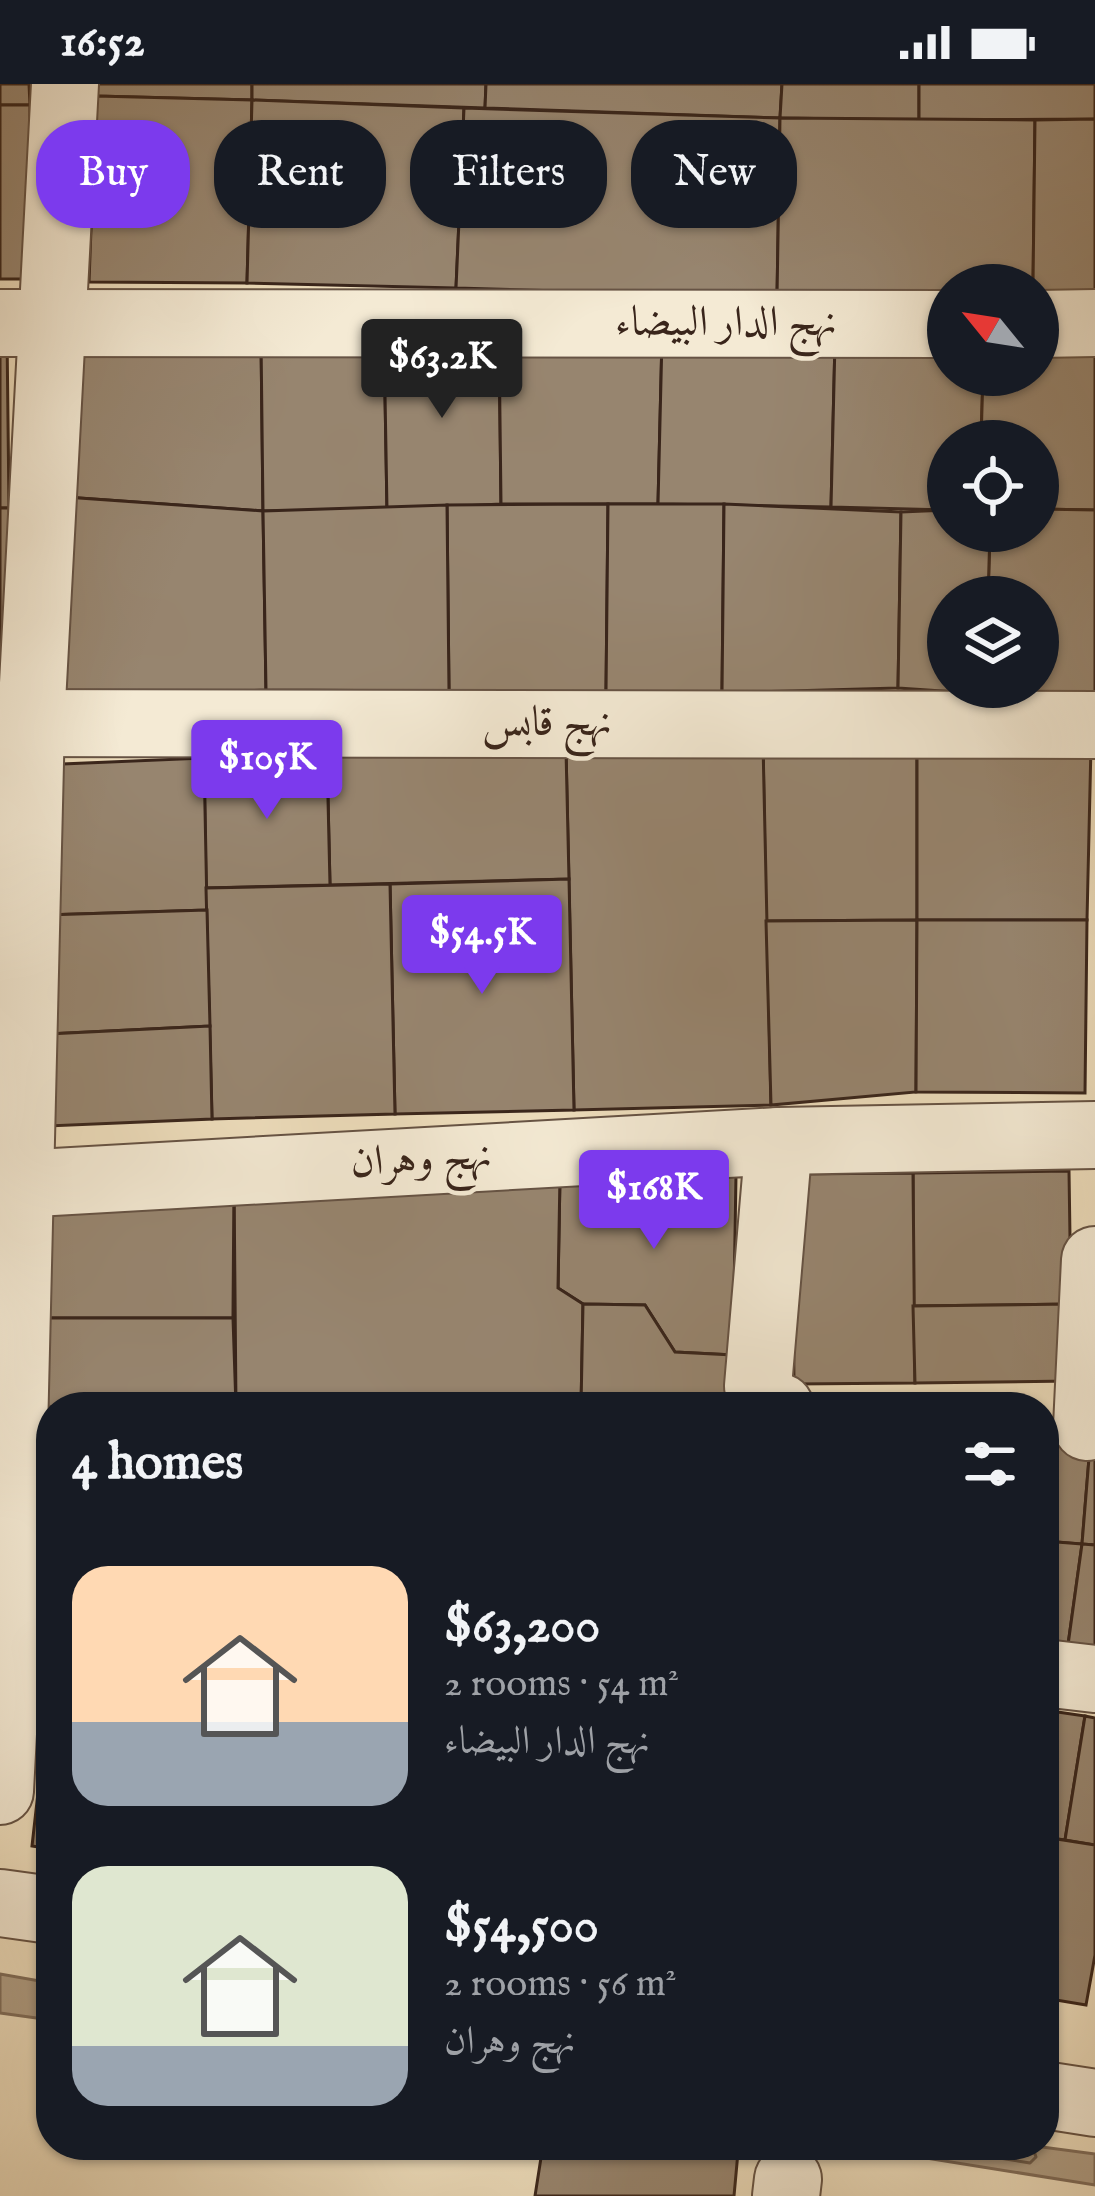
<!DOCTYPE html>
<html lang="en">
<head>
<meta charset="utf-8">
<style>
	body { margin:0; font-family:"IM FELL English",Amiri,serif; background:#242831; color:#f1f3f6; height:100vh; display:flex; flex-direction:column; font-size:45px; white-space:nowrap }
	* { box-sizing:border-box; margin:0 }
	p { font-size:39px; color:#9ea1a6 }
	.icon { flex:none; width:66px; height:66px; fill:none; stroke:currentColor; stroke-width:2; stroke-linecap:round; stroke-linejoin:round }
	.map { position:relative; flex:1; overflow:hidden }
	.panel { position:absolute; left:36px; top:1308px; width:1023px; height:768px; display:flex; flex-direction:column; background:#171b24; border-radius:48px; box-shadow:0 3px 9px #0004 }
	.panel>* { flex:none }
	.top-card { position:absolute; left:36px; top:36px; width:1023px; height:108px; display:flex; gap:24px }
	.needle { width:78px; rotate:300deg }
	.tools { position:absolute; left:927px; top:180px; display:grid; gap:24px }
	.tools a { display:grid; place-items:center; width:132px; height:132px; border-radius:50%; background:#171b24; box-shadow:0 3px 9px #0004; font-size:60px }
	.price { position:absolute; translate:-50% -102px; padding:0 27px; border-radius:12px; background:#7c3aed; color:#fff; font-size:39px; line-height:78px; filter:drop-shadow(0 3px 6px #0008) }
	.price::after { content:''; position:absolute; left:50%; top:72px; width:36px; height:27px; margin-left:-18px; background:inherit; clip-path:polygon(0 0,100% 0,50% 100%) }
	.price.active { background:#222; color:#fff }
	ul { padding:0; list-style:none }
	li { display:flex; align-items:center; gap:36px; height:300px; padding:0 36px }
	li span { display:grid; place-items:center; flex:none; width:336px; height:240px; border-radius:36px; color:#555 }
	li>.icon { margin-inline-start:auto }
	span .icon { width:144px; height:144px; fill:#fffc; stroke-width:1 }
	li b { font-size:51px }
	h2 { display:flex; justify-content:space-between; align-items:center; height:144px; padding:0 36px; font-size:51px }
	.chip { padding:0 42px; border-radius:48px; background:#171b24; box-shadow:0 3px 9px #0004; font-size:42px; line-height:108px }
	.chip.active { background:#7c3aed; color:#fff }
	.status { display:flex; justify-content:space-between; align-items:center; height:84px; padding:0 60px; background:#171b24; direction:ltr }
	.status svg { height:33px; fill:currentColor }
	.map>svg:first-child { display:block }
	.water { fill:#b09f86; stroke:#806e5b; stroke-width:3 }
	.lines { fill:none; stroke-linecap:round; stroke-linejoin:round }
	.shore { stroke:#746250; stroke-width:3 }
	.building { fill:#97856f; stroke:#39251b; stroke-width:3 }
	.minor-casing { stroke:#665344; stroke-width:70 }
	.minor { stroke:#f4ead4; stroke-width:66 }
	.labels { text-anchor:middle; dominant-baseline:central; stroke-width:9; stroke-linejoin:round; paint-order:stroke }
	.street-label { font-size:42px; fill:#39251b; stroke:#f4ead4 }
</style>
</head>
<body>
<div class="status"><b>16:52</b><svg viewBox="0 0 49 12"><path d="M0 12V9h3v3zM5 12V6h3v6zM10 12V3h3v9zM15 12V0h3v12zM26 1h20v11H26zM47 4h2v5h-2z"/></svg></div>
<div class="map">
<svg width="1095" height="2112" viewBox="0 0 1095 2112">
	<rect width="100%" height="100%" fill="#eedebd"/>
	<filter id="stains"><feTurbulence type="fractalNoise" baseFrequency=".00167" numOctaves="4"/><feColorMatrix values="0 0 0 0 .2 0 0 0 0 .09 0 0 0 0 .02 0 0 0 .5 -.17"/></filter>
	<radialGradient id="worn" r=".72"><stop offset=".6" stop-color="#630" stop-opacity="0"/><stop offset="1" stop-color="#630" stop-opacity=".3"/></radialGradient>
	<g class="water">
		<polygon points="0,1890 51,1899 51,1936 0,1929"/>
		<polygon points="845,2061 1027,2061 1095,2070 1095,2101"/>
	</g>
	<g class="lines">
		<polyline class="shore" points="919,2061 1030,2079 1036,2073 1032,2061"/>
	</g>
	<g class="building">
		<polygon points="0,0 29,0 30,21 0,21"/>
		<polygon points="97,0 252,0 252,16 96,12"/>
		<polygon points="252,0 486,0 485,24 252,16"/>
		<polygon points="486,0 782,0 780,34 485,24"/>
		<polygon points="782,0 919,0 919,36 780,34"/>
		<polygon points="919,0 1095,0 1095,35 919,36"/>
		<polygon points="96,12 252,16 247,199 89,198"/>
		<polygon points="252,16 464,24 456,204 247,199"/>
		<polygon points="0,21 30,21 29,195 0,195"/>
		<polygon points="464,24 780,34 777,213 456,204"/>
		<polygon points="780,34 1035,36 1033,201 948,201 948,214 777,213"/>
		<polygon points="1095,35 1095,214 1038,215 1038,201 1033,201 1035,36"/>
		<polygon points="70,247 261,255 263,427 65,413"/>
		<polygon points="0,250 7,250 9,424 0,424"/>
		<polygon points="384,252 387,426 263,427 261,255"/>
		<polygon points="384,252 499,252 501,420 387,426"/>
		<polygon points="499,252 662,254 658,420 501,420"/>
		<polygon points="662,254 835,258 831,423 658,420"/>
		<polygon points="948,255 948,291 983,291 981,357 948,357 948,426 831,423 835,258"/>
		<polygon points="1038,255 1095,256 1095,426 1038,425 1038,357 981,357 983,291 1038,291"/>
		<polygon points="65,413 263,427 266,606 65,616"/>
		<polygon points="608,420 606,608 449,607 447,421"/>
		<polygon points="608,420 724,420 722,609 606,608"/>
		<polygon points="724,420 901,428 898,604 722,609"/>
		<polygon points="447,421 449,607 266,606 263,427"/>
		<polygon points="0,424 9,424 11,620 0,620"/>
		<polygon points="1038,425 1095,426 1095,612 986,610 986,603 1038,603 1038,513 988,513 990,447 1038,447"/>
		<polygon points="948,426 948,447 990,447 988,513 948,513 948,603 986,603 986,610 898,604 901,428"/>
		<polygon points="917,659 917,836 766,837 763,660"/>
		<polygon points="917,659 1091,661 1087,836 917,836"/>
		<polygon points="763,660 771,1021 574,1026 566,666"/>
		<polygon points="566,666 569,795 330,801 327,672"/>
		<polygon points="327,672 330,801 206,804 204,674"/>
		<polygon points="204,674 207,826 45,831 39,681"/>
		<polygon points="569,795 574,1026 395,1030 390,800"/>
		<polygon points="390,800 395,1030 212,1035 206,804"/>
		<polygon points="207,826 210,942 48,950 45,831"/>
		<polygon points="917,836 916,1008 771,1021 766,837"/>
		<polygon points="917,836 1087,836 1085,1009 916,1008"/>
		<polygon points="210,942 212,1035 48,1042 48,950"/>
		<polygon points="1069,1087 1071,1220 913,1222 913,1089"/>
		<polygon points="913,1089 915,1299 794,1300 792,1090"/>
		<polygon points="736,1091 733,1271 675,1268 645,1221 583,1220 558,1204 560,1092"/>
		<polygon points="560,1092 558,1204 583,1220 581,1323 236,1323 234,1097"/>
		<polygon points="234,1097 233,1234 33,1234 35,1105"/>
		<polygon points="583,1220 645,1221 675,1268 733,1271 732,1323 581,1323"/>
		<polygon points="1071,1220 1071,1297 915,1299 913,1222"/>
		<polygon points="33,1234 233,1234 236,1323 51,1323 51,1334 28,1334"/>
		<rect x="28" y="1334" width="23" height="142"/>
		<polygon points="1044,1358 1090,1362 1082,1460 1044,1457"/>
		<polygon points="1090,1362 1095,1363 1095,1461 1082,1460"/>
		<polygon points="1044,1457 1082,1460 1067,1568 1044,1565"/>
		<polygon points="1082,1460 1095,1461 1095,1572 1067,1568"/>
		<polygon points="48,1620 51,1620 51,1765 32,1762"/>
		<polygon points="1044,1626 1085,1632 1065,1756 1044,1753"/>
		<polygon points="1085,1632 1095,1634 1095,1761 1065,1756"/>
		<polygon points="1044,1753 1095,1761 1095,1871 1086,1921 1044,1914"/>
		<polygon points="543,2061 673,2061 738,2068 734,2112 535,2112"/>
	</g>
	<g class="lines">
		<defs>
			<g id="minor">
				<polyline points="0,239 948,240"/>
				<polyline points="1038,240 1095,239"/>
				<polyline points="0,639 1095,641"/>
				<polyline points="779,1057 1095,1051"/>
				<polyline points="0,1101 779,1057 758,1302 766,1318 780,1323"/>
				<polyline points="1087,1343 1095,1176"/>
				<polyline points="1044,1589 1095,1595"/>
				<polyline points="0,1707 10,1516 31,637 65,0"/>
				<polyline points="0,1819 51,1826"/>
				<polyline points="1044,2011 1095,2019"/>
				<polyline points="786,2112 788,2095"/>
			</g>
		</defs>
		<use href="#minor" class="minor-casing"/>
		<use href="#minor" class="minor"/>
	</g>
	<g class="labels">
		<g class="street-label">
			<text x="726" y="239">نهج الدار البيضاء</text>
			<text x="547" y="639">نهج قابس</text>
			<text transform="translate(421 1076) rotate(-3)">نهج وهران</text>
		</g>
	</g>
	<rect width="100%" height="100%" filter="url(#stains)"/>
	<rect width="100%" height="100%" fill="url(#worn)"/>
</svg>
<div class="tools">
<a><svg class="needle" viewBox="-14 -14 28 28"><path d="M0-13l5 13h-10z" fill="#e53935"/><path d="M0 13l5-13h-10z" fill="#9ea1a6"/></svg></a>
<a><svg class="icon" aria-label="locate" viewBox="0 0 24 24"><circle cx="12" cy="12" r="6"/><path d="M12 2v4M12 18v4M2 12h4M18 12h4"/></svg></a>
<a><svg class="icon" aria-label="layers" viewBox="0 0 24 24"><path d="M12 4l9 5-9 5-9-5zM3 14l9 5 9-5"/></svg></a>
</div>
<b class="price active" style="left:442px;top:337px">$63.2K</b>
<b class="price" style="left:267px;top:738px">$105K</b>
<b class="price" style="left:482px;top:913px">$54.5K</b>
<b class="price" style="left:654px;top:1168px">$168K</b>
<div class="top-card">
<a class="chip active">Buy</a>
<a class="chip">Rent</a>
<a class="chip">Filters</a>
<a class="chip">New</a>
</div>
<section class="panel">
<h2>4 homes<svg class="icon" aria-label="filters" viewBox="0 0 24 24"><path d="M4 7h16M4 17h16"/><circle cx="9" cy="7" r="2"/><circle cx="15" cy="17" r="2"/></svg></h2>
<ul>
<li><span style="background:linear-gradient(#ffd9b3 65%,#9aa5b1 0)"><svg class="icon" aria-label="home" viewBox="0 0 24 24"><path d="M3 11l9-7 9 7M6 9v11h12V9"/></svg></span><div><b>$63,200</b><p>2 rooms · 54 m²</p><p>نهج الدار البيضاء</p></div></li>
<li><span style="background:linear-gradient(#dfe7d0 75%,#9aa5b1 0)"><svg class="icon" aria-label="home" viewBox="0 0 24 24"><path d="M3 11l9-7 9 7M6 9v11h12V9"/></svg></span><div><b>$54,500</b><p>2 rooms · 56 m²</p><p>نهج وهران</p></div></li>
</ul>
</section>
</div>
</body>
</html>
